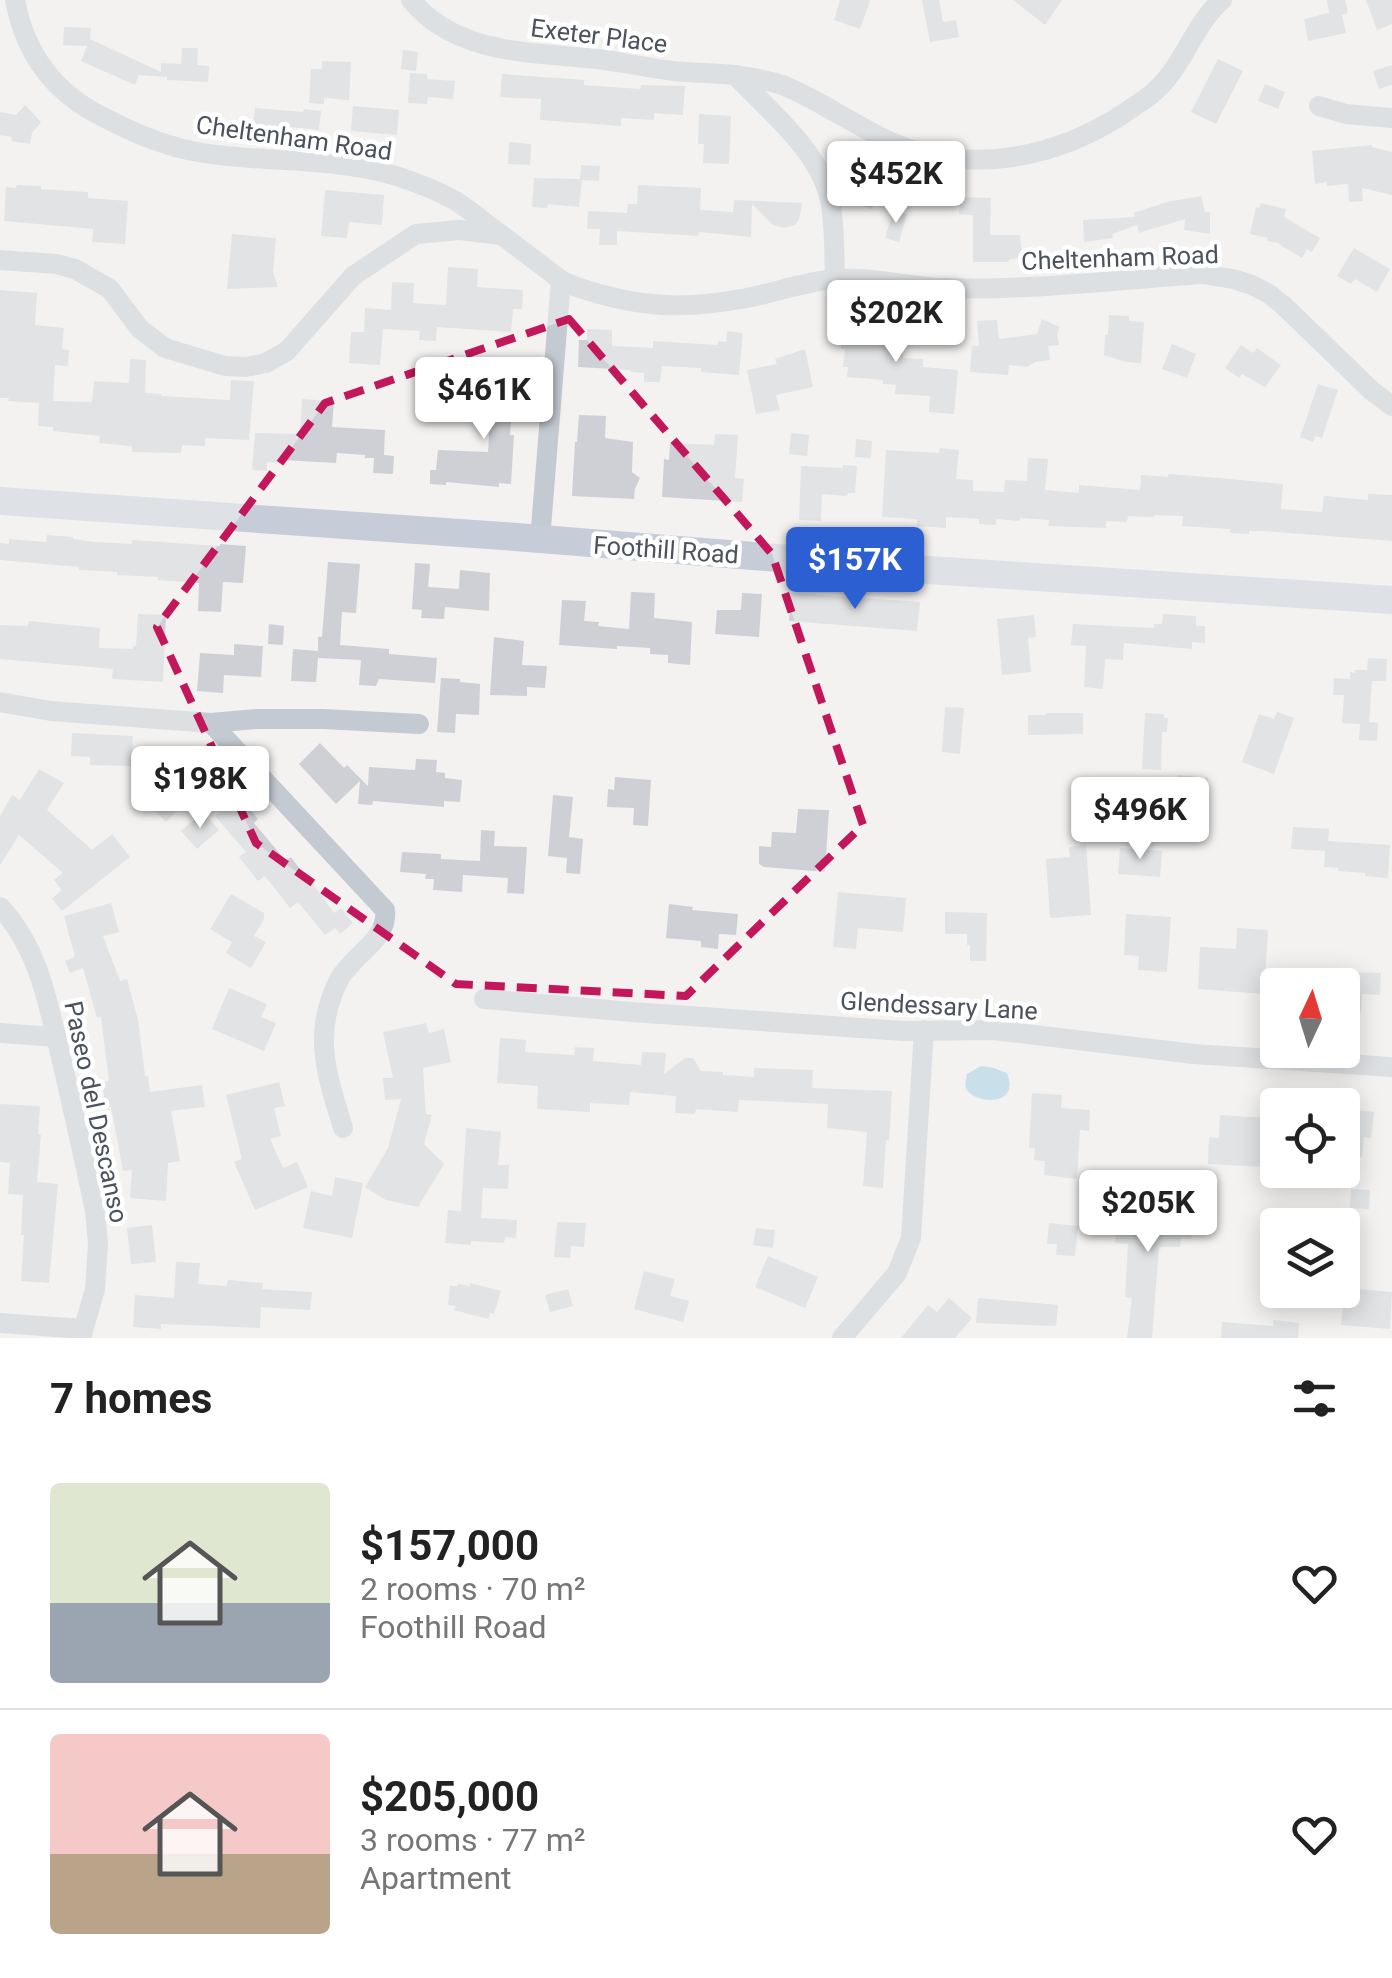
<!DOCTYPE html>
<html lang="en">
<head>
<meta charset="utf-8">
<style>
	body { margin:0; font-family:Roboto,sans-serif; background:#f2f2f2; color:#222; height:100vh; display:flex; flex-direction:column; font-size:38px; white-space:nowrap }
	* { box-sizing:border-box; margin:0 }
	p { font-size:32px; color:#767676 }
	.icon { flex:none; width:55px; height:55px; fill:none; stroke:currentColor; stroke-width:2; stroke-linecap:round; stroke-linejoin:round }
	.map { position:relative; height:1338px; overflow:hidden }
	.side { display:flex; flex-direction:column; background:#fff; flex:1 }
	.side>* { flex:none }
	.needle { width:65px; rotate:4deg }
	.fabs { position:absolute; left:1260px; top:968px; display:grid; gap:20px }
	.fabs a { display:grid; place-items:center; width:100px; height:100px; border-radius:10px; background:#fff; box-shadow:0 5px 25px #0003; font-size:50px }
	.price { position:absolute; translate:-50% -85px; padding:0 22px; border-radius:10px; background:#fff; color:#222; font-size:32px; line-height:65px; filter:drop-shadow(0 2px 5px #0008) }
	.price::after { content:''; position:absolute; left:50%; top:60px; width:30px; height:22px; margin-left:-15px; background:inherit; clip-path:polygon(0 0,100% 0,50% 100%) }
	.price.selected { background:#2c60d2; color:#fff }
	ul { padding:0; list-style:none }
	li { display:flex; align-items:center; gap:30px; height:250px; padding:0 50px }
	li+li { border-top:2px solid #e0e0e0 }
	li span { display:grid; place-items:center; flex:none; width:280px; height:200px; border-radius:10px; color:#555 }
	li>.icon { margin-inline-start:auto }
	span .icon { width:120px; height:120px; fill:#fffc; stroke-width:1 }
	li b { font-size:42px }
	h2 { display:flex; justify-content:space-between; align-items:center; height:120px; padding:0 50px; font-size:42px }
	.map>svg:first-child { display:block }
	.water { fill:#97cae4 }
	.building { fill:#cfd0d5 }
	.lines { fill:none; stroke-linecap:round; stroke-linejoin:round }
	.minor { stroke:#c4cad1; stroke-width:20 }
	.secondary { stroke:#c6ccd8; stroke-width:28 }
	.marked { fill:none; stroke:#c2185b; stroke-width:8; stroke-dasharray:20 12; stroke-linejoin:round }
	.labels { text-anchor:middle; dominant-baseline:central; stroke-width:9; stroke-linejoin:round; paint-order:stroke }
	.street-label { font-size:25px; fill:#4b525d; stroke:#fff }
</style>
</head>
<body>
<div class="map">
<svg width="1392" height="1338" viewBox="0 0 1392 1338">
	<rect width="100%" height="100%" fill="#f3f2f1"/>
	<path class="water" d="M981,1066L994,1068L1007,1073C1021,1107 976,1104 967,1090C964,1085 966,1080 967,1074Z"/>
	<g class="building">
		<polygon points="840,0 870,0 860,29 834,20"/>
		<polygon points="922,0 939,0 943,22 956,20 959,37 930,42"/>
		<polygon points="1013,0 1062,0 1045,25"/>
		<polygon points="1327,0 1345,0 1348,13 1342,15 1346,33 1308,41 1304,19 1329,13"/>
		<polygon points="1366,0 1392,0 1392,24 1377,30"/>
		<polygon points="64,27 91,28 90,39 161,72 161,63 181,64 182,48 198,48 197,65 209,66 208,82 167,80 167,77 139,75 135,85 81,61 87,46 63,45"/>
		<polygon points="403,50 418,52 416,71 401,69"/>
		<polygon points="1218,59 1243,71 1216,124 1191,112"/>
		<polygon points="322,61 351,62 349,100 324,98 324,104 309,103 311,69 322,69"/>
		<polygon points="1392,65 1392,85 1379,89 1373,71"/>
		<polygon points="410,73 427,74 427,79 455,81 453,99 428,97 427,104 408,103"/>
		<polygon points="502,74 584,80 584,85 640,89 641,85 685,86 683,115 654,113 654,120 621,118 621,126 540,120 541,99 500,97"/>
		<polygon points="1265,84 1285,92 1278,109 1258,101"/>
		<polygon points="25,105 41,122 32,133 30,144 11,141 12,137 0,135 0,112 16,115"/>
		<polygon points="353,106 399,110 397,135 351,131"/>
		<polygon points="255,108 303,112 304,109 321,111 319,130 280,126 279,135 252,132"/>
		<polygon points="699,114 731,116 729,164 703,163 704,144 698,144"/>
		<polygon points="509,142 531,144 530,165 508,164"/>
		<polygon points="1372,145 1372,147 1392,152 1392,195 1362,188 1363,201 1349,202 1348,184 1327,186 1327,182 1315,184 1312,151"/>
		<polygon points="860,162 884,169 872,209 848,202"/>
		<polygon points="581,165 600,166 599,181 582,180 579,207 548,204 547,208 532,207 534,178 580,179"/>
		<polygon points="17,185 41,186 41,189 88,192 88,198 128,201 125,244 92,242 93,229 4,221 6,187 16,188"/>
		<polygon points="638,185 701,188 700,210 733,212 734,200 802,203 799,220 795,225 784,228 773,225 752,204 751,237 699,232 698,236 617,231 617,245 599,245 600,229 587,229 588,211 627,213 628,204 637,204"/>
		<polygon points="325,190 384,195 382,225 349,222 347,238 321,236"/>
		<polygon points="1201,196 1205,212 1210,212 1210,234 1184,230 1185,219 1139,233 1137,225 1112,234 1113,238 1084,242 1083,220 1135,217 1134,213 1167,202"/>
		<polygon points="960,197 991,198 990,235 1020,235 1022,258 1010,259 1008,262 973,262 973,215 959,214"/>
		<polygon points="1261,203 1286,209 1284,217 1320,238 1312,252 1307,249 1302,258 1277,243 1267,241 1268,238 1250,234 1256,207 1259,208"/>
		<polygon points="893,211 907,214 899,242 885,238"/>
		<polygon points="232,234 276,238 273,272 278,287 227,289"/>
		<polygon points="1354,248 1390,269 1377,292 1355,279 1351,284 1337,276"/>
		<polygon points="448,267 478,269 477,287 523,290 522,309 513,309 511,332 437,327 436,341 419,340 420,331 383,329 380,365 349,363 351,332 364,332 365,308 391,310 392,282 414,283 413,303 446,305"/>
		<polygon points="0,290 37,293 35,325 64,328 62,349 69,350 68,366 55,365 53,401 92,402 94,381 129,383 130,359 146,360 145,393 161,394 161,396 230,400 231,380 254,381 249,440 205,438 205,446 182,445 181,453 132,452 132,446 99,443 100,436 53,431 53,427 38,426 39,403 8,401 9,398 0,398"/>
		<polygon points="1109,315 1129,316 1129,321 1144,322 1141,363 1126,362 1104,355 1105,335 1108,335"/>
		<polygon points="1042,319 1060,327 1057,334 1059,345 1048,346 1050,360 1035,362 1027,367 1009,365 1008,375 970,372 972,346 979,346 977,321 997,320 999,339 1037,334"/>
		<polygon points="847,320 878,322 878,331 904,332 903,358 923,359 923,367 958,370 954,414 929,412 930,396 895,394 896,385 883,384 883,380 847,377 848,367 843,367 845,349 841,349 842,329 846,329"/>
		<polygon points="587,329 612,330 612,346 653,348 653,341 718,345 718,341 726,342 727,331 743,333 739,375 701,372 701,368 662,366 660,382 644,382 644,373 631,372 631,370 578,367 579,340 587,340"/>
		<polygon points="1172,344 1196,354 1187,378 1162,369"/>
		<polygon points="1241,345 1253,353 1257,348 1281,365 1265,387 1242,374 1239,378 1225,368"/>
		<polygon points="805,349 813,387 776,395 780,410 756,414 747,370 777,364 775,359"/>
		<polygon points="460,364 476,364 475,380 459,380"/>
		<polygon points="476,374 509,378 508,384 514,384 510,435 514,435 511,484 499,483 499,487 446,482 446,485 430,484 430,470 436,470 438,450 488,452 491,404 475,403"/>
		<polygon points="1318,384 1338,390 1322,438 1315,436 1313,442 1300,437"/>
		<polygon points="302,399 334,401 332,427 385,430 384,455 394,456 393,474 373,473 374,458 365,458 365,455 337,453 336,463 282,460 282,463 267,462 267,471 252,470 255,433 300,434"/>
		<polygon points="579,415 606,416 605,438 633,442 632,472 640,478 635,489 634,499 572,496 575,442 577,442"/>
		<polygon points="791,433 809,435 807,456 789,454"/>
		<polygon points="715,434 738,435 735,478 744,479 742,502 662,497 664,459 669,460 670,443 714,445"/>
		<polygon points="856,439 872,441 871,458 855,457"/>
		<polygon points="940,448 959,450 956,479 973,480 973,491 1004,492 1005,480 1027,481 1028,458 1048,459 1045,490 1079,493 1079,485 1140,490 1141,475 1168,477 1169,474 1219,478 1283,484 1281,509 1322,512 1324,496 1368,500 1368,494 1392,495 1392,541 1262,531 1249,531 1249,534 1230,533 1230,529 1182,526 1183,516 1155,515 1154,517 1128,516 1127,522 1106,521 1106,528 1048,526 1049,520 1020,518 1019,521 996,519 996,525 979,524 979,519 946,517 946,528 917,526 917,519 882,517 886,450 939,453"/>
		<polygon points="843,465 857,466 855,493 849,493 846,496 822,494 821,521 799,520 801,466 843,468"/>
		<polygon points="47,535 73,537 73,539 95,542 132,544 132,540 220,546 220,544 246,546 243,583 223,582 221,612 198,611 199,583 158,580 158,577 117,575 117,572 79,570 79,567 0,560 0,543 9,544 9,539 46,542"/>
		<polygon points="328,562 360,564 356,613 342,612 340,645 389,649 389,654 437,658 435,683 379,679 376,686 359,685 361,660 318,658 316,682 291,681 293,649 318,651 318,637 322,637"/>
		<polygon points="415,563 430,564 428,587 459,589 460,570 490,573 489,611 445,607 444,619 421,618 422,610 412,609"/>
		<polygon points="631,592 655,593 654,618 692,622 690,665 668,663 668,655 650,654 650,648 617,646 617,649 559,645 562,600 586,601 584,621 599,622 598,626 629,629"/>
		<polygon points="742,593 762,594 759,637 715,634 717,610 741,610"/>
		<polygon points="791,593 920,602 917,631 789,621"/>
		<polygon points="138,614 166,615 163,682 112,679 113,669 0,659 0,625 28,626 29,621 100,628 99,648 133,649 133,646 136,646"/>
		<polygon points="1163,614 1196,616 1196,626 1205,626 1205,643 1192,642 1192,649 1124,643 1123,660 1105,659 1103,689 1084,687 1086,646 1071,645 1073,624 1154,628 1154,624 1162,624"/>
		<polygon points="1034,615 1036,637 1028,638 1031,672 1002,675 997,619"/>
		<polygon points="269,624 284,626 283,645 268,644"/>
		<polygon points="494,637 524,641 522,665 547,666 545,688 527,687 527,696 490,695"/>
		<polygon points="234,644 263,646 261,677 224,675 223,693 197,691 200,653 234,655"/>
		<polygon points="1368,658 1387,659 1386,681 1372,681 1369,722 1378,723 1377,741 1359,740 1360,724 1342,723 1344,695 1333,695 1334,678 1350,679 1350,672 1355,673 1355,670 1367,670"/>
		<polygon points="441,678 460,679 460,682 480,684 479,715 456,714 455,733 437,732"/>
		<polygon points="945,707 964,708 960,754 942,752"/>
		<polygon points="1277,712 1294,718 1274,774 1242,762 1259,714 1274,719"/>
		<polygon points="1046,713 1083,713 1083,734 1028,735 1028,715 1046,715"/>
		<polygon points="1145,713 1164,714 1164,718 1168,718 1167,732 1162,732 1161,770 1142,769"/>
		<polygon points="72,733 133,736 131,766 90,765 90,757 71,756"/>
		<polygon points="320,743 344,768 347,765 368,786 369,767 415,770 416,759 437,760 436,772 445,773 445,778 462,780 460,802 444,801 444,807 373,801 372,805 358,804 360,781 336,804 299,764"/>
		<polygon points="146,754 183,755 182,762 197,763 197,779 145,779"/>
		<polygon points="39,769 64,783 47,810 92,850 112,834 130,857 62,911 52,899 62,890 54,880 63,873 19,835 0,865 0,816 12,795 20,800"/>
		<polygon points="1178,775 1208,778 1206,797 1200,796 1198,824 1179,822 1173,819"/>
		<polygon points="615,777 651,780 648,826 633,825 634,808 607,807 608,789 614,790"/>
		<polygon points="553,795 573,797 569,837 583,839 580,874 566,873 567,858 548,856"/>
		<polygon points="164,800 176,812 166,822 154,810"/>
		<polygon points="242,800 258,819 254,823 286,861 291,857 305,876 306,874 334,913 341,908 353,923 340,934 335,928 325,935 298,902 290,908 265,876 258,881 239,857 246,852 215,816 231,802 234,806"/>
		<polygon points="798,809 829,810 825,872 764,867 759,864 759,846 771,847 772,832 796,833"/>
		<polygon points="1081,811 1100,813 1098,835 1080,833"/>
		<polygon points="203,812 219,830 197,849 181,831"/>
		<polygon points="1293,827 1329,829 1328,841 1390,845 1388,878 1365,876 1365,873 1338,871 1338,868 1324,867 1325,851 1291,849"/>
		<polygon points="481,830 495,831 494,846 527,847 524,894 507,893 508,878 463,875 462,892 433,890 434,879 425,879 426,874 400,872 402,852 441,854 441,859 480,861"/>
		<polygon points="1086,845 1091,915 1050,918 1046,859 1070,857 1069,847"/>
		<polygon points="1120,848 1162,851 1160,877 1118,874"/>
		<polygon points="838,892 906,898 903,932 858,928 856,949 833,947"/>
		<polygon points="231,894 264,913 264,919 254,936 266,942 251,968 226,953 232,942 210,929"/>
		<polygon points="111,903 119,932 103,936 120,981 127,979 138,1020 145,1076 148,1076 150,1092 202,1085 205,1107 171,1111 180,1161 168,1163 166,1201 130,1198 132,1170 123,1171 111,1107 106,1108 102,1082 109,1081 101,1017 97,1018 83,968 70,973 65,961 75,957 64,916"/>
		<polygon points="669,904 693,907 692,910 738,914 736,935 719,934 718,949 701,947 701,941 666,938"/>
		<polygon points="945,912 987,913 986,961 970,961 970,945 967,945 967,934 945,934"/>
		<polygon points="1126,914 1171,917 1167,972 1138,970 1139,956 1124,955"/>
		<polygon points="1237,928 1268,930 1264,994 1198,989 1200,947 1236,949"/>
		<polygon points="1311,971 1381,973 1380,995 1362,994 1361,1013 1342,1011 1342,985 1310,985"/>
		<polygon points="229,988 267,1004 261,1017 276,1023 264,1051 212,1029"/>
		<polygon points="426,1023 429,1033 444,1029 451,1062 423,1068 426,1114 432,1115 424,1144 444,1164 418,1207 386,1200 365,1187 388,1148 401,1099 385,1100 383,1078 393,1078 383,1032"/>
		<polygon points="500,1038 526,1040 525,1052 574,1055 575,1047 594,1048 593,1061 641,1065 642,1052 666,1053 664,1074 685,1058 693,1058 701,1071 723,1072 723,1075 754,1077 754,1068 813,1070 812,1088 892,1091 889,1141 886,1140 883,1188 863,1186 867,1132 827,1128 828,1104 739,1100 738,1112 696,1109 695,1114 675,1113 676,1096 630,1092 629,1105 590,1103 590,1112 537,1109 538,1086 497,1083"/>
		<polygon points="279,1082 285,1106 274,1108 281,1136 270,1139 283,1168 297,1162 308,1187 255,1210 234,1162 242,1159 226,1095"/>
		<polygon points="1032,1093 1062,1095 1061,1108 1090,1110 1089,1131 1080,1130 1077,1179 1044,1175 1045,1161 1034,1160 1035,1148 1029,1148"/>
		<polygon points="0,1104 40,1106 38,1134 41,1135 37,1182 58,1184 49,1283 21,1281 24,1235 21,1235 23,1195 8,1194 10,1163 0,1162"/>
		<polygon points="1345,1109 1374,1112 1371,1138 1364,1137 1362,1157 1342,1154"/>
		<polygon points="1220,1115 1267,1118 1264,1167 1208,1164 1209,1137 1219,1138"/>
		<polygon points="466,1128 501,1132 498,1165 509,1165 508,1189 483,1188 481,1218 517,1220 516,1238 505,1237 504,1243 471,1241 471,1245 445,1243 448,1210 461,1211"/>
		<polygon points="335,1177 363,1183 352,1238 303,1228 311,1191 332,1196"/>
		<polygon points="1351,1189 1370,1190 1369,1209 1350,1208"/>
		<polygon points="1143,1197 1162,1197 1162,1207 1193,1208 1192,1236 1191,1239 1181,1238 1180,1247 1159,1247 1152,1338 1127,1338 1132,1298 1125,1297 1128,1244 1115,1243 1118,1208 1142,1210"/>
		<polygon points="557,1222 586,1223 584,1247 571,1246 570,1258 554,1257"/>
		<polygon points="1049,1223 1078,1226 1075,1256 1056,1255 1057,1244 1047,1244"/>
		<polygon points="152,1225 156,1262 131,1264 127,1228"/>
		<polygon points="756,1228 775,1230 773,1248 753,1245"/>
		<polygon points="768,1256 818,1277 805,1308 755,1287"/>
		<polygon points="176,1262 200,1263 198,1284 227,1286 228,1280 263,1283 262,1289 312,1292 310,1310 261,1307 260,1328 161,1324 161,1329 133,1327 135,1295 174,1298"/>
		<polygon points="644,1271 675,1279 670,1296 689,1301 683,1322 634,1309"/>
		<polygon points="470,1283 501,1291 494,1314 490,1313 488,1319 454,1310 456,1306 448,1305 450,1286 457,1286 458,1284 470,1286"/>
		<polygon points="568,1289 573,1306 550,1312 545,1295"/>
		<polygon points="1359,1289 1392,1292 1390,1329 1341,1325 1343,1303 1358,1304"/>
		<polygon points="949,1298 972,1318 955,1338 901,1338 928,1305 937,1312"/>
		<polygon points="978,1298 1058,1305 1056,1326 976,1323"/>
		<polygon points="1273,1320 1299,1323 1298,1338 1221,1338 1222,1322 1273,1326"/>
	</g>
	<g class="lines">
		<g class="minor">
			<path d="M15,0C25,54 54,93 103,117C136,134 166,147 203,153C266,163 332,157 393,175C412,181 432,188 450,198C463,204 475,215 487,224C512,243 536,261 561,280C577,289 593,292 611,297C660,309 697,307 747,298C777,292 806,281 837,279C872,276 908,287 943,288C1029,291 1116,280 1202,274L1233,279L1252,285L1269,294L1283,305L1372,391L1392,406"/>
			<path d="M411,0C456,55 532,52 597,59C622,62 648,68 673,71C694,73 714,73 735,75C768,110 820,151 830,200C835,225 834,253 835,279"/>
			<path d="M735,75C752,78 771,80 787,87C822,102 854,125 889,141C966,176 1054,159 1123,114C1133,107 1145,100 1154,92C1184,66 1193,25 1222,0"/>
			<polyline points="1319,106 1346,114 1392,118"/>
			<polyline points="0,260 56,264 75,269 110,289 140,329 165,348 225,366 246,367 266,363 287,351 353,276 416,234 459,230 501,235"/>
			<polyline points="540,540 561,280"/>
			<polyline points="0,702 51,711 211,723 257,719 323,719 419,724"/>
			<path d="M211,723L385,910C389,939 353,955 340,978C311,1032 327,1075 343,1128"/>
			<path d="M0,907C41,950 49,1010 63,1066C74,1114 85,1163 95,1211L98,1244L95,1289L81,1338"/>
			<polyline points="484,999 632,1012 903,1031 993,1030 1194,1054 1392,1067"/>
			<polyline points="0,1033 56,1037"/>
			<polyline points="0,1323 83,1329"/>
			<polyline points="842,1338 897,1273 911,1238 924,1030"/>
		</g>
		<polyline class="secondary" points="0,501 503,536 928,570 1392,600"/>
	</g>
	<path d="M0 0H1392V1338H0ZM569,319L772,554L863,825L686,996L456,984L256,843L157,627L325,403Z" fill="#f3f2f1" fill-opacity=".55" fill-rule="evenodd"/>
	<path class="marked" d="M569,319L772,554L863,825L686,996L456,984L256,843L157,627L325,403Z"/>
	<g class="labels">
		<g class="street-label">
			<text transform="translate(599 36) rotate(7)">Exeter Place</text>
			<text transform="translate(294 138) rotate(8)">Cheltenham Road</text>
			<text transform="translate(1120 258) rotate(-2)">Cheltenham Road</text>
			<text transform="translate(666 550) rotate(4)">Foothill Road</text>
			<text transform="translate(939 1006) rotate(3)">Glendessary Lane</text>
			<text transform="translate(96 1112) rotate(78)">Paseo del Descanso</text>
		</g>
	</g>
</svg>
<div class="fabs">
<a><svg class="needle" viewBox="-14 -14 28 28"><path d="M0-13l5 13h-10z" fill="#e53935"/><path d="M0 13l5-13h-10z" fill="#767676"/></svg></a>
<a><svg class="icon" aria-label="locate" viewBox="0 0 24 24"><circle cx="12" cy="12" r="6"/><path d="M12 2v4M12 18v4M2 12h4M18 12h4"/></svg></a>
<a><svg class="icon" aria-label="layers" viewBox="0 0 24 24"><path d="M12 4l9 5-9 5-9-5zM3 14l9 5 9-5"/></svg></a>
</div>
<b class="price" style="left:896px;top:226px">$452K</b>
<b class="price" style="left:896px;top:365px">$202K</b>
<b class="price" style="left:484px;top:442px">$461K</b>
<b class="price selected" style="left:855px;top:612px">$157K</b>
<b class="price" style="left:200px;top:831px">$198K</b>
<b class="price" style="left:1140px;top:862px">$496K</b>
<b class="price" style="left:1148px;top:1255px">$205K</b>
</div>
<section class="side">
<h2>7 homes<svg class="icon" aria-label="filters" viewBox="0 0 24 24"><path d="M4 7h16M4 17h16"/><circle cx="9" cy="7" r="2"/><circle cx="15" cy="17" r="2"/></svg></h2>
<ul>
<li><span style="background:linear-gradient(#dfe7d0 60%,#9aa5b1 0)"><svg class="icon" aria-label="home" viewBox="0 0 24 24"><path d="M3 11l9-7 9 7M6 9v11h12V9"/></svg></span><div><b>$157,000</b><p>2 rooms · 70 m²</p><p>Foothill Road</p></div><svg class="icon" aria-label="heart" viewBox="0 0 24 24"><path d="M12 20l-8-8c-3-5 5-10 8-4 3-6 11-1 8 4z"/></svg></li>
<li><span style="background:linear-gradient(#f6c9c9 60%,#b9a48a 0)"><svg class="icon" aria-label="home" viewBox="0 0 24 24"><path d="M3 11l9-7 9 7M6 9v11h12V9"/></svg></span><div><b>$205,000</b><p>3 rooms · 77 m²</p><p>Apartment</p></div><svg class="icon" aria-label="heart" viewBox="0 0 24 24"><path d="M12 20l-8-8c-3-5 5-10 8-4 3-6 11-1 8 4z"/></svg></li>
</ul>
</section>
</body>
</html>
